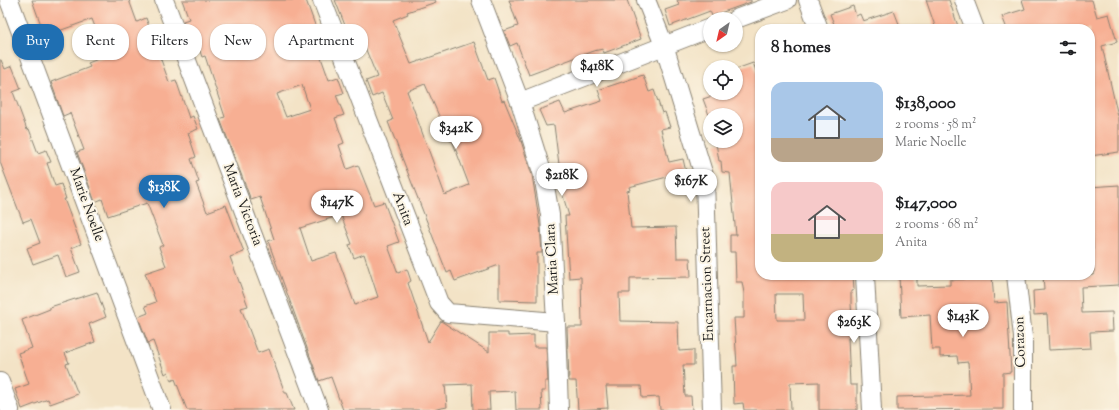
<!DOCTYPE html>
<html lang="en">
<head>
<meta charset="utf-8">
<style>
	body { margin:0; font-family:"Sorts Mill Goudy",serif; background:#f2f2f2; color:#202124; height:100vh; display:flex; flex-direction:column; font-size:15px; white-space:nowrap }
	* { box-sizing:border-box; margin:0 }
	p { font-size:13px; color:#757577 }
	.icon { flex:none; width:22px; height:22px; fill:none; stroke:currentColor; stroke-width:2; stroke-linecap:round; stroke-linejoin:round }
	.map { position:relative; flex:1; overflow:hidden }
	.panel { position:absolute; left:755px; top:24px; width:340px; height:256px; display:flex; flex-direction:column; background:#fff; border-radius:16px; box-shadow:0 1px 3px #0004 }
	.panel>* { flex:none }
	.banner { position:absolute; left:12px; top:24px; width:380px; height:36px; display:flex; gap:8px }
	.needle { width:26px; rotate:214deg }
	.controls { position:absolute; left:703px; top:12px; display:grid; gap:8px }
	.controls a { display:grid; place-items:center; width:40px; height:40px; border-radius:50%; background:#fff; box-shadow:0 1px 3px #0004; font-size:20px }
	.price { position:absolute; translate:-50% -34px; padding:0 9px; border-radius:14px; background:#fff; color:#222; font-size:13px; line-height:26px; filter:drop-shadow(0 1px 2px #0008) }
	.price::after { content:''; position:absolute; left:50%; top:24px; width:12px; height:9px; margin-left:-6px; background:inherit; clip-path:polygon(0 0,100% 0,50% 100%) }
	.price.active { background:#1f6fb2; color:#fff }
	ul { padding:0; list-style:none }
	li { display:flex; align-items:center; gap:12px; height:100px; padding:0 16px }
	li span { display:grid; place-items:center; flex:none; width:112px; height:80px; border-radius:12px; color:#555 }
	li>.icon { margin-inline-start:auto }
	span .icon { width:48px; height:48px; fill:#fffc; stroke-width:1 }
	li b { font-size:17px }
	h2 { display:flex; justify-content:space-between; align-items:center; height:48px; padding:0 16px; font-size:17px }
	.tag { padding:0 14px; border-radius:16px; background:#fff; box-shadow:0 1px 3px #0004; font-size:14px; line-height:36px }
	.tag.active { background:#1f6fb2; color:#fff }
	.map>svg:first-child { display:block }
	.building { fill:#f7af93; fill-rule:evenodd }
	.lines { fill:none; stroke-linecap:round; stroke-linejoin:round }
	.street-casing { stroke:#888071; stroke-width:20 }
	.street { stroke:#fff; stroke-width:18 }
	.labels { text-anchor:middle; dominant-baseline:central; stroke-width:4; stroke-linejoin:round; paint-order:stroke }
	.street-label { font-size:14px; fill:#1c1c1c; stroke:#fcf5e5 }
</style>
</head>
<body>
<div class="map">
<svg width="1119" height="410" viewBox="0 0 1119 410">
	<rect width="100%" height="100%" fill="#fcf5e5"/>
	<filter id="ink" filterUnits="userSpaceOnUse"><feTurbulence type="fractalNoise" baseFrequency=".025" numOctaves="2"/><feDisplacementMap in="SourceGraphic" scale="8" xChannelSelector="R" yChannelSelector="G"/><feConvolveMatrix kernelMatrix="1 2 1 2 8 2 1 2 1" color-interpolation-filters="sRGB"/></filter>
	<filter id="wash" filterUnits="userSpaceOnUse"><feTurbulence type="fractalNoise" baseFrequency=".012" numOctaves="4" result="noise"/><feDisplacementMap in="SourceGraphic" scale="16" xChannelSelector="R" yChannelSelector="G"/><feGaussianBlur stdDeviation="0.9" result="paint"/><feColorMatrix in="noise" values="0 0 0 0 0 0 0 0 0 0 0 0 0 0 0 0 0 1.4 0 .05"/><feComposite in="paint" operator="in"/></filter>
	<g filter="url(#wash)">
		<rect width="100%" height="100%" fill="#f3e3c6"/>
		<g id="blocks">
			<g class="building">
				<polygon points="32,0 129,0 137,22 146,18 169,82 176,80 189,118 193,116 198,129 188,133 196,157 191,159 199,182 196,183 207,212 226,205 244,252 230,257 248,306 241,308 258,353 269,349 285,393 287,393 294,410 187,410 175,379 171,381 168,372 165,374 153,341 148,343 138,317 148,313 145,306 156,302 145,273 166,266 159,247 163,245 147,203 108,216 102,199 95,202 77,152 84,150 70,113 63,116 51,82 90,67 88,63 106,56 92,19 45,36"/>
				<path d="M182,0H306L319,36L314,38L329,80L338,77L344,93L336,95L344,115L335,118L344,143L339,145L347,169L358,165L374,205L384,202L399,242L388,246L398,273L407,269L411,281L408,283L428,342L441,321L489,352V333H508V336L534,335V347H546L548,381H545V391H541L542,410H516L515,391L489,392L490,410H473L472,384L445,385L447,407L432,410H343L331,377L319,381L268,241L274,239L260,197L251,200L220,119L225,117L205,56L202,57L194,34L189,36L183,21L189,19ZM302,85L310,109L286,117L277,94ZM341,215L352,244L349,245L354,258L364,254L378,297L355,305L336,253L311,261L300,228Z"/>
				<path d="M335,0H435L436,2L407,12L408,14L393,20L411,64L474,42L488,80L494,78L502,101L504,100L521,141L532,175L540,225L542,253H537V301L499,300V265L455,281L451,271L447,273L388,122L393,120L382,93L372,97L366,81L377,77L360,35L350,38ZM425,84L450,141L452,140L469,185L445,195L407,91Z"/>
				<polygon points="509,0 627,0 641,39 604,53 603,49 593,51 529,75 517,43 510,46 504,31 518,26"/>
				<polygon points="677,0 751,0 751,2 712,16 710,11 670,26 665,10 679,5"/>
				<polygon points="926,0 949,0 959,29 936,29"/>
				<polygon points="1022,0 1092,0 1097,17 1109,14 1117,42 1102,46 1118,116 1119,116 1119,152 1090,156 1090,29 1007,29 1002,16 1025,9"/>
				<polygon points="853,6 856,16 860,14 863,21 894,11 901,29 829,29 829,25 834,24 830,14"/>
				<polygon points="0,60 1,60 5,69 12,66 21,89 13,92 27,130 29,129 38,153 46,150 51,162 47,163 55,186 61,184 66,199 64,199 81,244 71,248 80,272 66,277 58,255 33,264 27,248 40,243 31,219 23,222 0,162"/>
				<path d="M753,63L760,80V275H853L854,290L851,291V303L853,338H848L850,385H857V410H819V382L790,383L791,410H744L743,403L734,404L733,366H737L734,318H744V293L742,282H736L735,252H730V235H736L730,173L722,172L721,161H719L716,143L736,141V115H709L703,99L721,93H736V69ZM776,294H803L804,320H777Z"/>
				<polygon points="643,75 649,92 654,90 662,113 665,112 670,127 661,129 669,162 683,159 686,172 629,187 630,190 627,191 631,228 676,227 677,258 690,258 691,277 630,278 630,293 619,293 620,321 678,322 679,351 694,350 694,365 683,365 685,396 691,396 692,410 660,410 659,397 642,398 641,386 606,386 608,408 578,410 576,381 569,381 567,327 582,327 581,277 569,278 565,216 569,216 563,196 554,125 546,126 539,110 560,102 565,113 602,101 598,90"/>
				<polygon points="1119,185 1119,285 1081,287 1082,313 1112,312 1113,331 1090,332 1091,348 1049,350 1047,314 1034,315 1033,291 1044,290 1043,275 1094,275 1092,219 1090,219 1090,187"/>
				<polygon points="899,275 917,275 917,286 950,285 950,280 965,279 965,275 992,275 994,303 1007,302 1011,372 1003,373 1003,409 897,410 897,397 970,395 968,362 958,363 957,356 940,357 940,349 932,349 930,315 901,317"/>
				<polygon points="97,292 106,317 89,324 95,342 65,353 69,363 66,364 78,394 50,404 48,399 22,409 15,389 29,384 18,353 32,348 22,320 50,309 50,307"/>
			</g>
		</g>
	</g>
	<g filter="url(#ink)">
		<use href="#blocks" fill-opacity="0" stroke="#888071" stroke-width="1"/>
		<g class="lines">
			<defs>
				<g id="street">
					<polyline points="9,0 162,410"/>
					<polyline points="164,0 319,410"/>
					<polyline points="322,0 439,303 448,313 556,322"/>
					<polyline points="481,0 520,102 543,175 550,215 556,322 559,410"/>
					<polyline points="646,0 664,45 705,179 712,410"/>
					<polyline points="808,0 819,29"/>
					<polyline points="964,0 975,29"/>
					<polyline points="736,19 787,0"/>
					<polyline points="520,102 710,28"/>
					<polyline points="865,275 872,410"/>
					<polyline points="1016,275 1023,337 1023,410"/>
					<polyline points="0,382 10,410"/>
				</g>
			</defs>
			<use href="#street" class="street-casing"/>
			<use href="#street" class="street"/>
		</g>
	</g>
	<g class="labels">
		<g class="street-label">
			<text transform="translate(86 205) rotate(70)">Marie Noelle</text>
			<text transform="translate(242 205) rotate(69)">Maria Victoria</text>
			<text transform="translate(402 209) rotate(69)">Anita</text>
			<text transform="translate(553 259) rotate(-93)">Maria Clara</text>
			<text transform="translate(708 284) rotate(-92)">Encarnacion Street</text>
			<text transform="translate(1021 342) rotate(-92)">Corazon</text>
		</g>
	</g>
</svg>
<div class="controls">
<a><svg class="needle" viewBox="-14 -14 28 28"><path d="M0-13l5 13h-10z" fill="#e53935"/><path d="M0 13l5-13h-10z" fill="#757577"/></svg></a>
<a><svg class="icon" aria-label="locate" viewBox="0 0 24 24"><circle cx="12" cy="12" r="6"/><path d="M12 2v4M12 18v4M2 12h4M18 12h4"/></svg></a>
<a><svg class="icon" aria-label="layers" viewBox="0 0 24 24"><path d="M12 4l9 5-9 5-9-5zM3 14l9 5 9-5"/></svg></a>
</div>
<b class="price" style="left:597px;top:88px">$418K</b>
<b class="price" style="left:456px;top:150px">$342K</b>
<b class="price" style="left:562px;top:197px">$218K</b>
<b class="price" style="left:691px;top:203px">$167K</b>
<b class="price active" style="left:164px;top:209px">$138K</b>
<b class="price" style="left:337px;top:224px">$147K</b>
<b class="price" style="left:963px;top:338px">$143K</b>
<b class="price" style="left:854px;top:344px">$263K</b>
<div class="banner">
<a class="tag active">Buy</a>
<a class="tag">Rent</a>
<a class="tag">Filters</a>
<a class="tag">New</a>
<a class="tag">Apartment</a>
</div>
<section class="panel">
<h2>8 homes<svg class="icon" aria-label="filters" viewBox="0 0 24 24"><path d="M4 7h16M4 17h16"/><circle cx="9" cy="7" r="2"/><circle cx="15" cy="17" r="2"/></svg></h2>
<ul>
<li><span style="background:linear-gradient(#a9c7e8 70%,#b9a48a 0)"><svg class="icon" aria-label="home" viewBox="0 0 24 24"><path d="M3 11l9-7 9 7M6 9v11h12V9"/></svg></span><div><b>$138,000</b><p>2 rooms · 58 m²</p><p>Marie Noelle</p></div></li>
<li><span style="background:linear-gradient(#f6c9c9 65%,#c2b280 0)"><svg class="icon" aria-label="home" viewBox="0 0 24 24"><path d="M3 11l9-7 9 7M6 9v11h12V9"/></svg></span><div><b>$147,000</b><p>2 rooms · 68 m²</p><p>Anita</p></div></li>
</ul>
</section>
</div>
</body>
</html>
